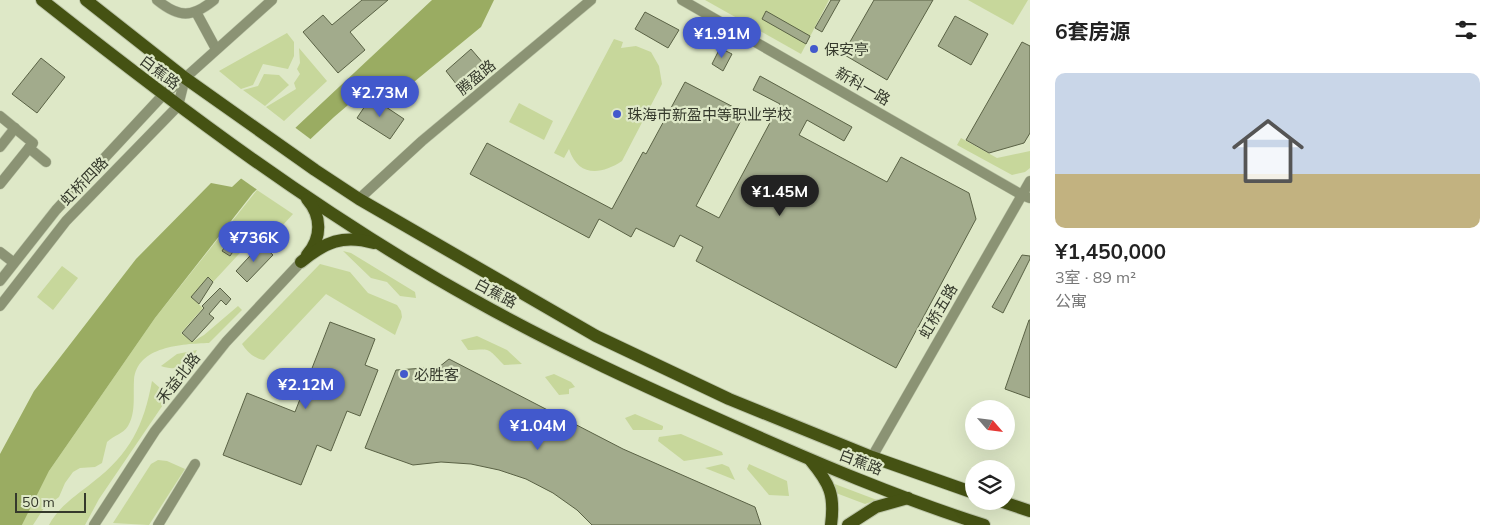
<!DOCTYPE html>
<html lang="zh">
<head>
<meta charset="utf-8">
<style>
	body { margin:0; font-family:Mulish,"Noto Sans SC",sans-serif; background:#f6f6f6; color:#222; height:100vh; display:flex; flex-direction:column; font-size:19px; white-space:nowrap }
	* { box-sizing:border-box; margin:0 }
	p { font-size:16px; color:#767676 }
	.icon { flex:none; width:28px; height:28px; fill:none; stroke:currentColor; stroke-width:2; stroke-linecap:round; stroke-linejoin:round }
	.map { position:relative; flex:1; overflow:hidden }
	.drawer { display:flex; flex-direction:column; background:#fff; width:475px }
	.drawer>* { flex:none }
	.needle { width:32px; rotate:118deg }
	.controls { position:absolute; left:965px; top:400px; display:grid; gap:10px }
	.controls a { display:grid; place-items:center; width:50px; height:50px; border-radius:50%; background:#fff; box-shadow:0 5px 20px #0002; font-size:25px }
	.scale { position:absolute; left:15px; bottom:12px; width:71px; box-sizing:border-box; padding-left:5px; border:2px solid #35392c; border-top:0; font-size:14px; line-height:18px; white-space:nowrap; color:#35392c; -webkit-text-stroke:4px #dee8c7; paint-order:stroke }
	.price { position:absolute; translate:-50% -42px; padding:0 11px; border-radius:18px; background:#4259cc; color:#fff; font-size:16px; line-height:32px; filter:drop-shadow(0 1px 2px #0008) }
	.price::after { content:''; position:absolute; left:50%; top:30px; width:15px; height:11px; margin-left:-8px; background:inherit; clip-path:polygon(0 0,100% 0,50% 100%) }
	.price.current { background:#222; color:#fff }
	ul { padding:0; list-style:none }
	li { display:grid; align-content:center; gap:10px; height:265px; padding:0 25px }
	li span { display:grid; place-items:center; height:155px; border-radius:10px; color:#555 }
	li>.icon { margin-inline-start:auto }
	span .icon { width:90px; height:90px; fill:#fffc; stroke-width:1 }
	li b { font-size:21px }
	h2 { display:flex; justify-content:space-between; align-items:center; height:60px; padding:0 25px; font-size:21px }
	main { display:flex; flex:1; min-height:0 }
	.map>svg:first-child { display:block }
	.green { fill:#c7d79b }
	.water { fill:#9aac62 }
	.pier { fill:#dee8c7 }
	.building { fill:#a2ab8c; stroke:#5a6245 }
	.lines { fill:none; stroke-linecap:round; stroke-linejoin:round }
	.minor-casing { stroke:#bcc5a8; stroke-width:11 }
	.major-casing { stroke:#bcc5a8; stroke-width:14 }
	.minor { stroke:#8b9374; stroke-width:10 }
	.major { stroke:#455213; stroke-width:12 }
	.poi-dot { fill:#4259cc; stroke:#dee8c7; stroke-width:2 }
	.labels { text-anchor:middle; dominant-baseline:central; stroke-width:4.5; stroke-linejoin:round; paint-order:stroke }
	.poi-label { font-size:15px; fill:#35392c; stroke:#dee8c7; text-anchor:start }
	.street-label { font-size:15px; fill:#35392c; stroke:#dee8c7 }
</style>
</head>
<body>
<main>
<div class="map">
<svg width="1030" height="525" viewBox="0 0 1030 525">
	<rect width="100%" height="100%" fill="#dee8c7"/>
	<g class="green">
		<polygon points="705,0 829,0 801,54"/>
		<polygon points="968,0 1028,0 1013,25"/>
		<polygon points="287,33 294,42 294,56 288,69 263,64 253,85 241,89 219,71"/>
		<path d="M614,39L623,42L621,48L636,46L651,52L659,66L662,84L622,161C601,175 578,177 569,149L564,158L554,153Z"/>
		<polygon points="299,48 327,81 284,121 266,107 296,89 294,83 300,74 297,69 300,63"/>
		<polygon points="264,74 279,75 289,85 265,106 243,90 258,86"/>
		<polygon points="519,103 553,121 544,140 509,122"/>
		<polygon points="961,138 997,158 1030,151 1030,168 1025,172 1012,175 957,145"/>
		<path d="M257,190L293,214L272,237L263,228L213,282L208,278L192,298L203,308L181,333L192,342L204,335L238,306L242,310L209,343C182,344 137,346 134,380C133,396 136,412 128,426C123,434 114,435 107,442L102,463L95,467L80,468L73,472L65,483L59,497L44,508L33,525H22L49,471L155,318Z"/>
		<polygon points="343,251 351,253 415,292 416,298 400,296 387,282 371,278"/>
		<path d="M320,264L350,272L368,293L397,305L401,311L402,317L395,335L326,294L264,360C255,359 247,352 242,344Z"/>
		<polygon points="62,266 78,278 53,310 37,297"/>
		<path d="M477,336L507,350L522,364L504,365C487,347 491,349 468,350L461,340Z"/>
		<path d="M197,350C190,365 177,372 161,366L177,354Z"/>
		<polygon points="554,374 571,382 575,387 569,389 569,394 559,395 545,377"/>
		<path d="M152,381L169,396L99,499L85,525H49C59,506 77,495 93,482C130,454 144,425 152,381Z"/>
		<polygon points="635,414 663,426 663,428 662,430 633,430 625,418"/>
		<polygon points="681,434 722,452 723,455 684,461 658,441 659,437"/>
		<polygon points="158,460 167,461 185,469 149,525 113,523 151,464"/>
		<polygon points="722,464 729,467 735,480 705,468"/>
		<polygon points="749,464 787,481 789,496 769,495 747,469"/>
		<polygon points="832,483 877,500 865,504 836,493"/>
	</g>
	<polygon class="water" points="432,0 494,0 481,27 409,86 391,81 375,82 334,117 253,193 155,318 49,471 22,525 0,525 0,454 34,391 136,259 211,183 232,187"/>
	<polygon class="pier" points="293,126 313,141 259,191 239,177"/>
	<g class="building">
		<polygon points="362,0 388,0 350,32 365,50 338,73 303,32 323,15 332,25"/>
		<polygon points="831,0 840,0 822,32 815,28"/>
		<polygon points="874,0 933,0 887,80 843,54"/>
		<polygon points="766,11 810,36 806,44 762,19"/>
		<polygon points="645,12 679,30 668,48 635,29"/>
		<polygon points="955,16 988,34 971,65 938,46"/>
		<polygon points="1022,42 1030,46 1030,133 1024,143 989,153 966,140"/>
		<polygon points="720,48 732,54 723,71 712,64"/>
		<polygon points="471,49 483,63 457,85 446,71"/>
		<polygon points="41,58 65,77 37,113 12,94"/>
		<polygon points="760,76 852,127 844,141 807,120 799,135 887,182 901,157 969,193 976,219 896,368 696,261 703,247 680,235 674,247 636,228 631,237 599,219 589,238 470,174 487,143 612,209 643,152 646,154 685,82 745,113 696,206 719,218 780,104 753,90"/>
		<polygon points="371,97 404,119 390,139 357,118"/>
		<polygon points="238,227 246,233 230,256 222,251"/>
		<polygon points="261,244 273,255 247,282 236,271"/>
		<polygon points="1022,255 1030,256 1030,259 1003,313 992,307"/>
		<polygon points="208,277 213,282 199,304 191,297"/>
		<polygon points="220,288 231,299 226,305 221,300 209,314 214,318 192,342 182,333 204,308 202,306"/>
		<polygon points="1029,320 1030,320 1030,398 1005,389"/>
		<polygon points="330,322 375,339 365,365 378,370 360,416 347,411 331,451 317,445 301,485 223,455 247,393 295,412"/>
		<polygon points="449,359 623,449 755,507 761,525 592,525 577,510 553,493 526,479 499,470 471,464 441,462 413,465 365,448 396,370 439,367"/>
	</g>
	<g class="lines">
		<defs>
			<g id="minor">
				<path d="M157,0C179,18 192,18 214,0"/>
				<polyline points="682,0 1022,195 1030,198"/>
				<polyline points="196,12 216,49"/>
				<polyline points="0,116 33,143 0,184"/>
				<polyline points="0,147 15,128"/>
				<polyline points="29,148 46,162"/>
				<polyline points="359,199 422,141 591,0"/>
				<polyline points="0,252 13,262"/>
				<polyline points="0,281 56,210 163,95 185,78 272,0"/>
				<polyline points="0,306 66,221 178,106 185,78"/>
				<polyline points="872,457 1030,181"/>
				<polyline points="94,525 155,431 226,342 301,262"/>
				<polyline points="158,525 195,464"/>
			</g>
			<g id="major">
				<path d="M42,0C180,109 322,216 476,301C560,348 648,388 736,427C817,463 899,498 984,525"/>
				<polyline points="86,0 185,78 315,170 359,199 596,336 729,399 872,457 974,493"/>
				<path d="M307,255C322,238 322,216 307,199"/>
				<path d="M301,262C325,242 343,234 374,243"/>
				<path d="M811,461C830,484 835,495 831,525"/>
				<polyline points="1000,501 1030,511"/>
				<polyline points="848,525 876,507 908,498"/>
			</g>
		</defs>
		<use href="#minor" class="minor-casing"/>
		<use href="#major" class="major-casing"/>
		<use href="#minor" class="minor"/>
		<use href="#major" class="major"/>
	</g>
	<g class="poi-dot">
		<circle cx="814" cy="49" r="5"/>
		<circle cx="617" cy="114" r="5"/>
		<circle cx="404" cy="374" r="5"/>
	</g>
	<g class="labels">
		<g class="poi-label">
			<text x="824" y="49">保安亭</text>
			<text x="627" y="114">珠海市新盈中等职业学校</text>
			<text x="414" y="374">必胜客</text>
		</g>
		<g class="street-label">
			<text transform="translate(160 72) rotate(37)">白蕉路</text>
			<text transform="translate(476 77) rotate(-40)">腾盈路</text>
			<text transform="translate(863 86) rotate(30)">新科一路</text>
			<text transform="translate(84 181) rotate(-46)">虹桥四路</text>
			<text transform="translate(496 293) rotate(28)">白蕉路</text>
			<text transform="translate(938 311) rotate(-60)">虹桥五路</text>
			<text transform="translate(178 378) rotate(-52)">禾益北路</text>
			<text transform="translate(861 462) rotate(21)">白蕉路</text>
		</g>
	</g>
</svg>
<div class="controls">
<a><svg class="needle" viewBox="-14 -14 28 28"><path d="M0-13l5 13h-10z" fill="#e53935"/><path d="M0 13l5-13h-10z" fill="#767676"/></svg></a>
<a><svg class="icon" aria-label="layers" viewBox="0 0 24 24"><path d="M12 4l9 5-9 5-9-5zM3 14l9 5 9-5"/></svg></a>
</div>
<div class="scale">50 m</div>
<b class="price" style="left:722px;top:59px">¥1.91M</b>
<b class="price" style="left:380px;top:118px">¥2.73M</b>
<b class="price current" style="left:780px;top:217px">¥1.45M</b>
<b class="price" style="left:254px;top:263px">¥736K</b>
<b class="price" style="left:306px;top:410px">¥2.12M</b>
<b class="price" style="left:538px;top:451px">¥1.04M</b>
</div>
<section class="drawer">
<h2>6套房源<svg class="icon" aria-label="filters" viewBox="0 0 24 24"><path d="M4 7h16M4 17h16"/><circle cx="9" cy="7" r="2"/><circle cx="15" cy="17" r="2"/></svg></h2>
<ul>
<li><span style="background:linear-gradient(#c9d6e8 65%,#c2b280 0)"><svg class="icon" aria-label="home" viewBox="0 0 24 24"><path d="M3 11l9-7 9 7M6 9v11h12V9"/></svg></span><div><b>¥1,450,000</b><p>3室 · 89 m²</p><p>公寓</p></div></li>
</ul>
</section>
</main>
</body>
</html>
